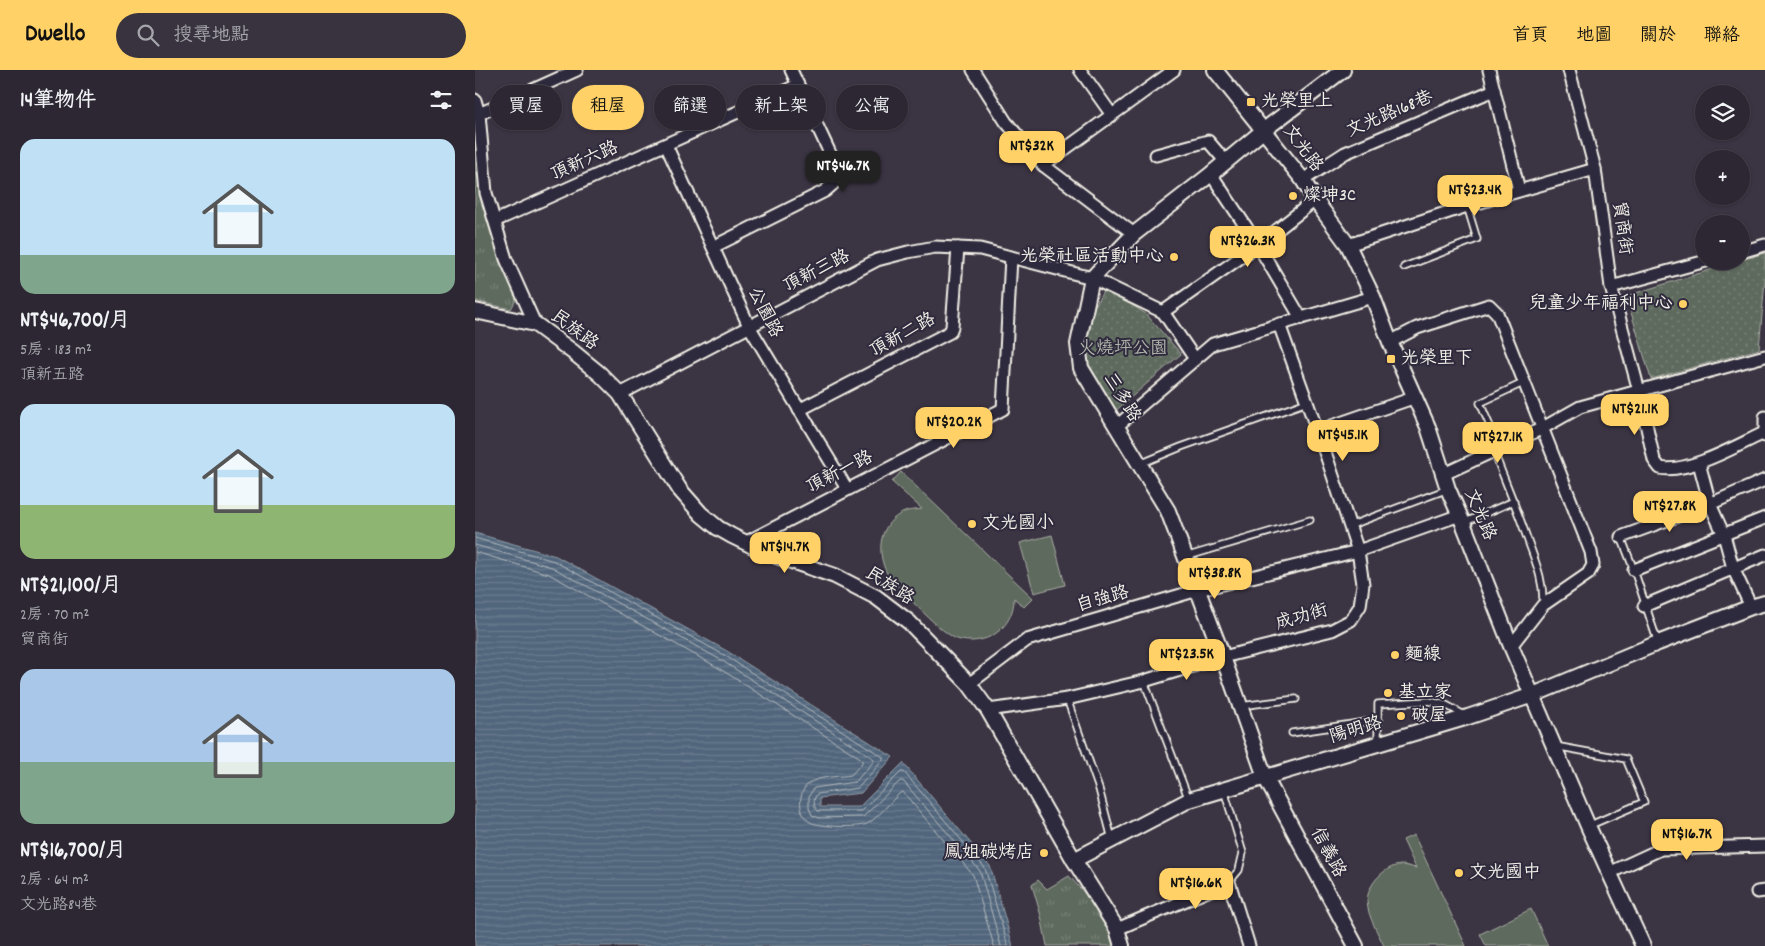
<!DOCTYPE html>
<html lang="zh-TW">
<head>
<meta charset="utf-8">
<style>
	body { margin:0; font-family:Dekko,"LXGW WenKai TC",sans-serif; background:#38333e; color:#f1f3f6; height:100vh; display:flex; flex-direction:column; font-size:19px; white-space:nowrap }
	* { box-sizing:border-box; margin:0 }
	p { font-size:16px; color:#a6a5ac }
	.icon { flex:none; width:28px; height:28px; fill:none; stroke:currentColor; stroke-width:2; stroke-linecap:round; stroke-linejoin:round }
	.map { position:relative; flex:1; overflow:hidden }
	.sheet { display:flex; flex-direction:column; background:#2c2732; width:475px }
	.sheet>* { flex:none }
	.guide { position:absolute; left:15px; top:15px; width:475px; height:45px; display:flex; gap:10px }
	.fabs { position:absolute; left:1220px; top:15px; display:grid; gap:10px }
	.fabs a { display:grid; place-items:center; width:55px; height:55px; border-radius:50%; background:#2c2732; box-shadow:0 1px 4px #0004,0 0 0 1px #48444d; font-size:25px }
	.price { position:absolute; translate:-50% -42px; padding:0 11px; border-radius:10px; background:#ffd166; color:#111; font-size:16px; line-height:32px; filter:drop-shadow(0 1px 2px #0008) }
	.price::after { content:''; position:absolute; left:50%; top:30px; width:15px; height:11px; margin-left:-8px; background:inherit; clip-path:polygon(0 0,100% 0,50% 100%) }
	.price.active { background:#222; color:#fff }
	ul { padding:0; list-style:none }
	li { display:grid; align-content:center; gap:10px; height:265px; padding:0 20px }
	li span { display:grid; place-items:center; height:155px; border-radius:15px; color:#555 }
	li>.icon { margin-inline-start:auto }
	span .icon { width:90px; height:90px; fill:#fffc; stroke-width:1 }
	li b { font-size:21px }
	h2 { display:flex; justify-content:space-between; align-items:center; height:60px; padding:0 20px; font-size:21px }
	.chip { padding:0 18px; border-radius:22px; background:#2c2732; box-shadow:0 1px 4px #0004,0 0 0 1px #48444d; font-size:18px; line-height:45px }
	.chip.active { background:#ffd166; color:#111 }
	header { display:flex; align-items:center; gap:30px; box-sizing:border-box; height:70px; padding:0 25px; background:#ffd166; color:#111 }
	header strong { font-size:24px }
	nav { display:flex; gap:28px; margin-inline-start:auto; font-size:18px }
	.search { width:350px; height:45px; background:#38333e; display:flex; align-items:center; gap:12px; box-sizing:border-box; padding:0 18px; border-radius:28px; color:#a6a5ac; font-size:19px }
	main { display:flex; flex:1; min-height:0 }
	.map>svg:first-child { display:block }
	.grass { fill:url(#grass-tufts); stroke:#a9aea3 }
	.park { fill:url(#park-dots); stroke:#a9aea3 }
	.pitch { fill:#5e6a5e; stroke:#a9aea3 }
	.water { fill:url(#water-rules); stroke:#929ea7 }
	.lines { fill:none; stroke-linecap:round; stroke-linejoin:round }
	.shore { stroke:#b3b9bd; stroke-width:1 }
	.service-casing { stroke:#f4f1e8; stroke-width:9 }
	.minor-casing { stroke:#f4f1e8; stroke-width:15 }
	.tertiary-casing { stroke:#f4f1e8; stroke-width:18 }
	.service { stroke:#2f2a3d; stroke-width:5.5 }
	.minor { stroke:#2f2a3d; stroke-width:11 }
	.tertiary { stroke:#2f2a3d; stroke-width:14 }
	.poi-dot { fill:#ffd166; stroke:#2f2a3d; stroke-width:2 }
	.labels { text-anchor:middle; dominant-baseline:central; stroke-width:4; stroke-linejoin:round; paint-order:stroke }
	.poi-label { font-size:18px; fill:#f4f1e8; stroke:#2f2a3d; text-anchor:start }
	.street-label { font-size:18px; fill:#f4f1e8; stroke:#2f2a3d }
	.park-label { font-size:18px; fill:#b0b4aa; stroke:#2f2a3d }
</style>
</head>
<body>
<header>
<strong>Dwello</strong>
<div class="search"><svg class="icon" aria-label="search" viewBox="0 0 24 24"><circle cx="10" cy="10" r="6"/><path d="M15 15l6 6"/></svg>搜尋地點</div>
<nav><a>首頁</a><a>地圖</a><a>關於</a><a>聯絡</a></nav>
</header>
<main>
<section class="sheet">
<h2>14筆物件<svg class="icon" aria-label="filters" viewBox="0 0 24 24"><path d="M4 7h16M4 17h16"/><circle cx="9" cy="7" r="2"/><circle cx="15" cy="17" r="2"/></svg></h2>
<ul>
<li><span style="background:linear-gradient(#bfe0f5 75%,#7fa58c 0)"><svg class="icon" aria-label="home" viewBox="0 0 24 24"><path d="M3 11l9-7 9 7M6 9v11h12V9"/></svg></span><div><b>NT$46,700/月</b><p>5房 · 183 m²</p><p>頂新五路</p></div></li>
<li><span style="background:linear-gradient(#bfe0f5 65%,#8fb573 0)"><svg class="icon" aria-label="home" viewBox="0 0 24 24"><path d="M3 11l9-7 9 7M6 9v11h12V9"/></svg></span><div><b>NT$21,100/月</b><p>2房 · 70 m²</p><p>貿商街</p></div></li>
<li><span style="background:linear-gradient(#a9c7e8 60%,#7fa58c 0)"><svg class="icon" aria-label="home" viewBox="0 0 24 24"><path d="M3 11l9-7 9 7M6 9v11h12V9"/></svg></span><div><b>NT$16,700/月</b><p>2房 · 64 m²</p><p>文光路84巷</p></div></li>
</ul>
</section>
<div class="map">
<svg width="1290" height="876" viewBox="0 0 1290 876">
	<defs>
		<pattern id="grass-tufts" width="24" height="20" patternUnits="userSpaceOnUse" patternTransform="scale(1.25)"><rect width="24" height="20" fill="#5e6a5e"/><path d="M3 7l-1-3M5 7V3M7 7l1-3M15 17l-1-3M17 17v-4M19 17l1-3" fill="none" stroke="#768075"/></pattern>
		<pattern id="park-dots" width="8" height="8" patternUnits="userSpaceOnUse" patternTransform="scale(1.25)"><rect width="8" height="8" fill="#5e6a5e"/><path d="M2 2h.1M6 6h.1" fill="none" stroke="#768075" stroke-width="1.8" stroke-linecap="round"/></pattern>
		<pattern id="water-rules" width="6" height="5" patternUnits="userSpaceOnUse" patternTransform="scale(1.25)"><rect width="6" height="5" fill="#51667c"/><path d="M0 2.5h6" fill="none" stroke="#6b7c8f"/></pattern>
	</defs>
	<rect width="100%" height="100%" fill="#3b3443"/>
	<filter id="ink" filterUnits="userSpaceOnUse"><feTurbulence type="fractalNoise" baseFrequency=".02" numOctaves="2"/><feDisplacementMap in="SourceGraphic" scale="10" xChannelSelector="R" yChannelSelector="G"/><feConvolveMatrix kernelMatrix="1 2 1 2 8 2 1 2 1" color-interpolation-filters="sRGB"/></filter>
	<g filter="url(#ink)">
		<g class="grass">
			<polygon points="0,61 5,127 43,226 36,239 0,231"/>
			<path d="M594,806C613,826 632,849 640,876H572L566,846L557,815L563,810L572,819Z"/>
		</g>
		<g class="park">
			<polygon points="1290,183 1290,210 1284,279 1176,309 1151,226"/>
			<polygon points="630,218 671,244 706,284 638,343 612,300 607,263 617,241"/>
		</g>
		<g class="pitch">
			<path d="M426,402L558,528L549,537L539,528C539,543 532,556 520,564C509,571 494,573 482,569C467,564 429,523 416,510C400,487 401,452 432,441C436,440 442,440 447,439L417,412Z"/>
			<polygon points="577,465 590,515 559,523 545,473"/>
			<path d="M939,765L991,876H909C903,863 893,847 892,832C892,815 909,796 926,795C931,795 936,797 941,798L928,770Z"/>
			<polygon points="1056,839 1073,876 1011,876 1005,864"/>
		</g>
		<polygon class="water" points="0,463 81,486 252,581 418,687 386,723 345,728 345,737 384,737 428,693 515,796 538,876 0,876"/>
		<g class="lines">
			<g class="shore">
				<path d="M0,468L79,491L249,585L408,687V690L383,718L342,724C338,729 338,737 343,741H386L426,702H429L510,798L533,876"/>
				<polyline points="0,475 77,497 246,590 398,688 399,691 380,712 339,718 334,726 334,738 337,745 344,748 388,747 425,711 428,711 505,801 526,876"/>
				<path d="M0,482L74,504L242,597L387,689V693L376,705C364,707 349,706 338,711C323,717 321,743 335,752C343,757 383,758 392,754C402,749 416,731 425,723L428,722L498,805L519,876"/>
			</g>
			<defs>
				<g id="service">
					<polyline points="929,197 1002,169 992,136"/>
					<polyline points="1025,379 1005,333 1048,313"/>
					<path d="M1019,382C1030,411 1042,439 1052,468C1060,491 1069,510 1068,535"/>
					<polyline points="665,394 706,377 832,332"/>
					<polyline points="988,453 1039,431"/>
					<polyline points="874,456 973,419"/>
					<polyline points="1146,467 1159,500 1183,573"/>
					<polyline points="710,487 835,450"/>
					<polyline points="669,611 714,730"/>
					<polyline points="592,629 624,719 637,769"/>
					<polyline points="765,636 821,629"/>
					<polyline points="817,663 904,650"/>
					<polyline points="903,673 903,634 954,631 971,635 991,646"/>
					<polyline points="1080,676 1151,689 1169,732 1113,756"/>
					<polyline points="749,720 768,783 764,800 754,812"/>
				</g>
				<g id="minor">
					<polyline points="498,0 531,52 568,95 659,164"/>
					<polyline points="605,0 637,45"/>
					<polyline points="1014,0 1044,120"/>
					<path d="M1094,0L1120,99L1136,217L1164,321L1179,390L1185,398C1213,404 1263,375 1289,363"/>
					<polyline points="0,30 4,44 11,123 31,189 60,254"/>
					<polyline points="4,44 102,0"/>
					<polyline points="191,75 274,256 372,419"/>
					<polyline points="681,85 733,71 751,92"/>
					<polyline points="568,95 699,0"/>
					<polyline points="736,104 783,175 826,248"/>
					<polyline points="828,110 870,83 1019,20"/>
					<polyline points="20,151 323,15"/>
					<polyline points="873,175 992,136 1120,99"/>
					<polyline points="238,177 350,121 358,114 363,106 361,96 316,0"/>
					<polyline points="1266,182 1290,175"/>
					<polyline points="1136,217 1231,191"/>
					<polyline points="688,242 783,175 840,130"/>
					<polyline points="915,272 942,258 1014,235 1022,243 1116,482 1118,495 1113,504 1068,535 1036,576"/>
					<polyline points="145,324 402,190 433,182 460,177 505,179 617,208 688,242 720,289"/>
					<polyline points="324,340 475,262 477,257 483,178"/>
					<polyline points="1290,347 1290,366"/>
					<polyline points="642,356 738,274 898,227"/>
					<polyline points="842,361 941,327"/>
					<polyline points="1224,393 1235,434 1249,465 1258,498 1276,537"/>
					<polyline points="969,404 1066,359 1105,337 1290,286"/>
					<polyline points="1146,467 1235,434 1290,410"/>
					<polyline points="270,473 528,339 536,187"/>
					<polyline points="1159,500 1290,448"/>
					<polyline points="1169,536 1290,485"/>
					<polyline points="494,614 552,570 723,520 883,481 985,445"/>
					<polyline points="513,640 592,629 669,611 748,587 857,560 876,550 885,536 888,514 883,481 852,388 804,254"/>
					<polyline points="1134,803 1186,779 1290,776"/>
					<polyline points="1282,822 1290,821"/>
					<polyline points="642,859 754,812 774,876"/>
				</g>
				<g id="tertiary">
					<polyline points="740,0 828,110 840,130 873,175 898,227 915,272 953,357 973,419 988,453 1036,576 1113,756 1168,876"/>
					<polyline points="868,0 789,60 736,104 659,164 617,208 603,274 606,298 693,441 748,587 790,707 881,876"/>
					<polyline points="0,241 60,254 98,282 125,304 145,324 205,420 226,444 243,458 257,466 290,482 360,506 401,527 434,552 494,614 513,640 599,790 642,859 647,876"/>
					<polyline points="599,790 714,730 993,647 1058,625 1183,573 1276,537 1290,533"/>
				</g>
			</defs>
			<use href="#service" class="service-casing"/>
			<use href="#minor" class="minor-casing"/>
			<use href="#tertiary" class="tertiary-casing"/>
			<use href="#service" class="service"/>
			<use href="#minor" class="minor"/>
			<use href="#tertiary" class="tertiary"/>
		</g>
	</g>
	<g class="poi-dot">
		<rect x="771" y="27" width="10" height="10" rx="2.5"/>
		<circle cx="818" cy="126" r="5"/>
		<circle cx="699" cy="187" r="5"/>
		<circle cx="1208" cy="234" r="5"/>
		<rect x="911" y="284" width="10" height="10" rx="2.5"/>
		<circle cx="497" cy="454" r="5"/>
		<circle cx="920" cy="585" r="5"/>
		<circle cx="913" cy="623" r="5"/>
		<circle cx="926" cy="646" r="5"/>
		<circle cx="569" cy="783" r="5"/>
		<circle cx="984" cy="803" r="5"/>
	</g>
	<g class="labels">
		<g class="poi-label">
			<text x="786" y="32">光榮里上</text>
			<text x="828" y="126">燦坤3C</text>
			<text x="689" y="187" text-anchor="end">光榮社區活動中心</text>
			<text x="1198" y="234" text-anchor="end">兒童少年福利中心</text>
			<text x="926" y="289">光榮里下</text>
			<text x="507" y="454">文光國小</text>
			<text x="930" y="585">麵線</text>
			<text x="923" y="623">基立家</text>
			<text x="936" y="646">破屋</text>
			<text x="559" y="783" text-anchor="end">鳳姐碳烤店</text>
			<text x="994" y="803">文光國中</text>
		</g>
		<g class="street-label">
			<text transform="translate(915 45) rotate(-23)">文光路168巷</text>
			<text transform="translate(827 79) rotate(53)">文光路</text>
			<text transform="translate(110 92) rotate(-24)">頂新六路</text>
			<text transform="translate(1146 158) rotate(82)">貿商街</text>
			<text transform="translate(342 202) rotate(-27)">頂新三路</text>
			<text transform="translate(289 243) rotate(63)">公園路</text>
			<text transform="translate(99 261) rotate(37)">民族路</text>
			<text transform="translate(428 266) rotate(-29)">頂新二路</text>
			<text transform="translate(646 328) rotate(58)">三多路</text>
			<text transform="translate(365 403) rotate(-27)">頂新一路</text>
			<text transform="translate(1004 445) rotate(67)">文光路</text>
			<text transform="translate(414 517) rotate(33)">民族路</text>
			<text transform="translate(628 530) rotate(-16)">自強路</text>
			<text transform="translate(827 548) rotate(-16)">成功街</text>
			<text transform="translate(881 661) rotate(-17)">陽明路</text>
			<text transform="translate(852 783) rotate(62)">信義路</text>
		</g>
		<g class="park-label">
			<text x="648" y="279">火燒坪公園</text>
		</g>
	</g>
</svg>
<div class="fabs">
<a><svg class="icon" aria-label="layers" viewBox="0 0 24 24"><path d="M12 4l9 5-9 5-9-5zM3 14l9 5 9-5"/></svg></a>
<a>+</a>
<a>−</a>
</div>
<b class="price" style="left:557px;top:103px">NT$32K</b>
<b class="price active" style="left:368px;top:123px">NT$46.7K</b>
<b class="price" style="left:1000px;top:147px">NT$23.4K</b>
<b class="price" style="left:773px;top:198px">NT$26.3K</b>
<b class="price" style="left:1160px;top:366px">NT$21.1K</b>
<b class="price" style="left:479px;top:379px">NT$20.2K</b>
<b class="price" style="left:868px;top:392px">NT$45.1K</b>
<b class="price" style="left:1023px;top:394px">NT$27.1K</b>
<b class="price" style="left:1195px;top:463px">NT$27.8K</b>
<b class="price" style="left:310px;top:504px">NT$14.7K</b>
<b class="price" style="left:740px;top:530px">NT$38.8K</b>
<b class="price" style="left:712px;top:611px">NT$23.5K</b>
<b class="price" style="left:1212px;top:791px">NT$16.7K</b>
<b class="price" style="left:721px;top:840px">NT$16.6K</b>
<div class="guide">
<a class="chip">買屋</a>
<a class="chip active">租屋</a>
<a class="chip">篩選</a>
<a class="chip">新上架</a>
<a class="chip">公寓</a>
</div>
</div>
</main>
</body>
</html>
